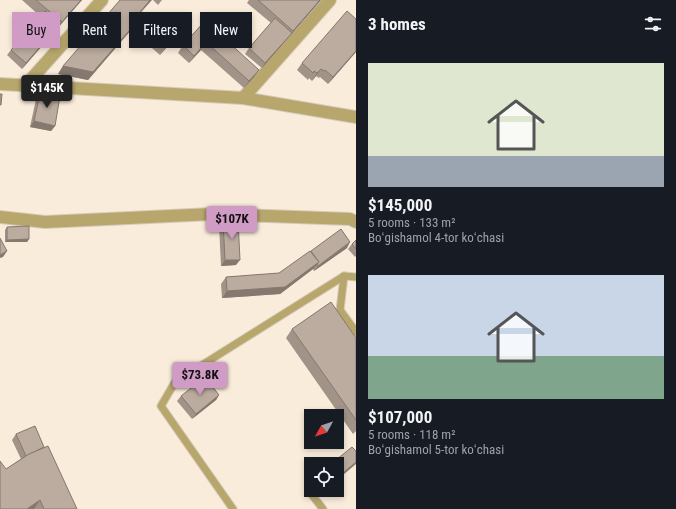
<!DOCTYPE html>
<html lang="en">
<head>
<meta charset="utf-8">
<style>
	body { margin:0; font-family:"Roboto Condensed",sans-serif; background:#242831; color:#f1f3f6; height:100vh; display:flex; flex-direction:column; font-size:15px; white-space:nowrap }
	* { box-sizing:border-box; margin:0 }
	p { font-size:13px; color:#9ea1a6 }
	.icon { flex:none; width:22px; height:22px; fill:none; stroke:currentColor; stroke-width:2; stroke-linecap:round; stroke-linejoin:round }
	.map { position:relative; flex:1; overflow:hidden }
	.drawer { display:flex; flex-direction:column; background:#171b24; width:320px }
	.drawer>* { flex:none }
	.banner { position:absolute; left:12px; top:12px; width:284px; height:36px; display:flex; gap:8px }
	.needle { width:26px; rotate:230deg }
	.fabs { position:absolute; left:304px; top:409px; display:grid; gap:8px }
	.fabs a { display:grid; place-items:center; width:40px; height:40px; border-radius:0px; background:#171b24; box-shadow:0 2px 6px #0003; font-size:20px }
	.price { position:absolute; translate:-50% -34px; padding:0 9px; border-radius:4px; background:#d09bc4; color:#111; font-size:13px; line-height:26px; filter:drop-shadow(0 1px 2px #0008) }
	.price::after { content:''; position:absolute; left:50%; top:24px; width:12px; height:9px; margin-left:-6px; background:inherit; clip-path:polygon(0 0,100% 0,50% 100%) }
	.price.current { background:#222; color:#fff }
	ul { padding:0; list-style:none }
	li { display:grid; align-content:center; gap:8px; height:212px; padding:0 12px }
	li span { display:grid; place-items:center; height:124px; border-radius:0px; color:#555 }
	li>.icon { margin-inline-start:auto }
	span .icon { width:72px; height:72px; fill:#fffc; stroke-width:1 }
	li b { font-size:17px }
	h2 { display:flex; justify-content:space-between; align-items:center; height:48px; padding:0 12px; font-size:17px }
	.chip { padding:0 14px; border-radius:0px; background:#171b24; box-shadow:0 2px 6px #0003; font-size:14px; line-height:36px }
	.chip.current { background:#d09bc4; color:#111 }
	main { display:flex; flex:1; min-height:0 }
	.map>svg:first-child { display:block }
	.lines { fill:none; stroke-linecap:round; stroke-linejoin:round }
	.service-casing { stroke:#d6cabb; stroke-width:9 }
	.minor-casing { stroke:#d6cabb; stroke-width:14 }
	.service { stroke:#b8a76c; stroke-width:7 }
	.minor { stroke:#b8a76c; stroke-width:12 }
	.wall { fill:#a29389 }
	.shaded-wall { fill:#84786f }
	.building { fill:#bcab9f; stroke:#84786f }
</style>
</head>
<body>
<main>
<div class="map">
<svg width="356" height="509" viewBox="0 0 356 509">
	<rect width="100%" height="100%" fill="#f9ecdb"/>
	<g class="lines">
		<defs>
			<g id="service">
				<polyline points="344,276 340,310 356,332"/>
				<polyline points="309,491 323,509"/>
				<polyline points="233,509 161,406 175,382 344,276 356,277"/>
			</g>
			<g id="minor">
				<polyline points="0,84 243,98 356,117"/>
				<polyline points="25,86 102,0"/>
				<polyline points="243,98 330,0"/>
				<polyline points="0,217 45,222 212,214 350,219 356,222"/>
			</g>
		</defs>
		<use href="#service" class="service-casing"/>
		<use href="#minor" class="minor-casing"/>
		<use href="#service" class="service"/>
		<use href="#minor" class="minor"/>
	</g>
	<g class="wall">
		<polygon points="22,0 82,0 22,69 7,55 11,50 40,16"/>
		<polygon points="153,0 162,0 158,5"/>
		<polygon points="249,0 321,0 262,68 245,54 249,48 271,23 247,3"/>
		<polygon points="141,12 172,41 160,55 131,30 88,80 58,74 63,66"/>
		<polygon points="205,21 254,77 244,88 201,50 189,63 178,53 183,45"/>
		<polygon points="356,52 328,84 320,77 319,78 316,76 312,81 309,78 308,80 297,70 302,63"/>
		<polygon points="40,94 55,126 51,131 30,127 36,99"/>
		<polygon points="223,220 236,265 221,266 219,225"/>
		<polygon points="7,227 29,239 27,242 5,242 5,230"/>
		<polygon points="356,240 356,256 355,257 348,249 352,244"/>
		<polygon points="347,248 314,271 313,269 280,294 222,298 221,284 226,277 279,273 311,251"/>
		<polygon points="292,329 356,338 356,431 353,434 286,338"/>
		<polygon points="219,395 216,400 192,419 177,401 181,396"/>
		<polygon points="16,434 44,447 77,509 0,509 6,469 21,459 12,440"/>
	</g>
	<g class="shaded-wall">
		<polygon points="81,0 82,0 56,30 62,22"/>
		<polygon points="150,0 152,0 135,19 140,12"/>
		<polygon points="320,0 321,0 262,68 265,63"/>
		<polygon points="136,23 131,30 88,80 58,74 63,66"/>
		<polygon points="60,24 56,30 22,69 26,63"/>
		<polygon points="172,41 160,55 165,48"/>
		<polygon points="206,42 201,50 189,63 194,56"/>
		<polygon points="356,51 356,52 328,84 333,77"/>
		<polygon points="321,69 316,76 312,81 317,73"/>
		<polygon points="259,70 254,77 244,88 249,81"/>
		<polygon points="34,121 55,126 51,131 30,127"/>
		<polygon points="29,239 27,242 5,242 7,240"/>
		<polygon points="350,242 347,248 314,271 318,266"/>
		<polygon points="7,251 3,257 0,258 0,255"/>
		<polygon points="225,260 240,260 236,265 221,266"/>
		<polygon points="319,262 313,269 280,294 222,298 227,291"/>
		<polygon points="219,395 216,400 192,419 196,414"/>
		<polygon points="356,462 356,464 337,480 337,478"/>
		<polygon points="40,500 34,509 27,509"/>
	</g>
	<g class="building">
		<polygon points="36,0 81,0 62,22"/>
		<polygon points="120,0 150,0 140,12 172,41 165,48 136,23 93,72 63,66"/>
		<polygon points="258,0 320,0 293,31"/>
		<polygon points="45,11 60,24 26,63 11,50"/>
		<polygon points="347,11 356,19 356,51 333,77 325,70 324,71 321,69 317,73 314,71 313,73 302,63"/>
		<polygon points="275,18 292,33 265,63 249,48"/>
		<polygon points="205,21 259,70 249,81 206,42 194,56 183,45"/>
		<polygon points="0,94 2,94 1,105 0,105"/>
		<polygon points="40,94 60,96 55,126 34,121"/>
		<polygon points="223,220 238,220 240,260 225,260"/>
		<polygon points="29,226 29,239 7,240 7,227"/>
		<polygon points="341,229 350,242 318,266 317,264 319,262 311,251"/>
		<polygon points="0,238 7,251 0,255"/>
		<polygon points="356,240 356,249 352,244"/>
		<polygon points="310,251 319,262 285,287 227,291 226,277 279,273"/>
		<polygon points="331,302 356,338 356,420 292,329"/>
		<polygon points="205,377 219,395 196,414 181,396"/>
		<polygon points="35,426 44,447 26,456 16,434"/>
		<polygon points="48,446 77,509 44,509 40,500 27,509 0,509 0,461 6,469 29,454"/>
		<polygon points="352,447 356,451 356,462 337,478 337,464 331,464"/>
	</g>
</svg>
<div class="fabs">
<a><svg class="needle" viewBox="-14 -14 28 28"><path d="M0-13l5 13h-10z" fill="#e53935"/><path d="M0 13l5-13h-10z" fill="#9ea1a6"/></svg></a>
<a><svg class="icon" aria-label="locate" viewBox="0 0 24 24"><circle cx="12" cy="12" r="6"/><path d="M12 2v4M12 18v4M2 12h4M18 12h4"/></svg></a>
</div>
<b class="price current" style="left:47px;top:109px">$145K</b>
<b class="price" style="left:232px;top:240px">$107K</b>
<b class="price" style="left:200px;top:396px">$73.8K</b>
<div class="banner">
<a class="chip current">Buy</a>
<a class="chip">Rent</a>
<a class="chip">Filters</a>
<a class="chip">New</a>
</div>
</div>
<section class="drawer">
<h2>3 homes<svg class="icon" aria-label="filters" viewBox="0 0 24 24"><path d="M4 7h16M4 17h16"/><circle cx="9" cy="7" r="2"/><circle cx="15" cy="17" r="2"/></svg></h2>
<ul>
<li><span style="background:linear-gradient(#dfe7d0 75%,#9aa5b1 0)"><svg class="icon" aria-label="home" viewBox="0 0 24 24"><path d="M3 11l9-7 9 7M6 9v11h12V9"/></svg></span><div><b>$145,000</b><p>5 rooms · 133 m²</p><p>Boʻgishamol 4-tor koʻchasi</p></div></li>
<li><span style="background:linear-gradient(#c9d6e8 65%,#7fa58c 0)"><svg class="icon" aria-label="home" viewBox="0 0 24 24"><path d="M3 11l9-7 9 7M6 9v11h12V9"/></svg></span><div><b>$107,000</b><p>5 rooms · 118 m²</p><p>Boʻgishamol 5-tor koʻchasi</p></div></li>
</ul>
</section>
</main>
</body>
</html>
